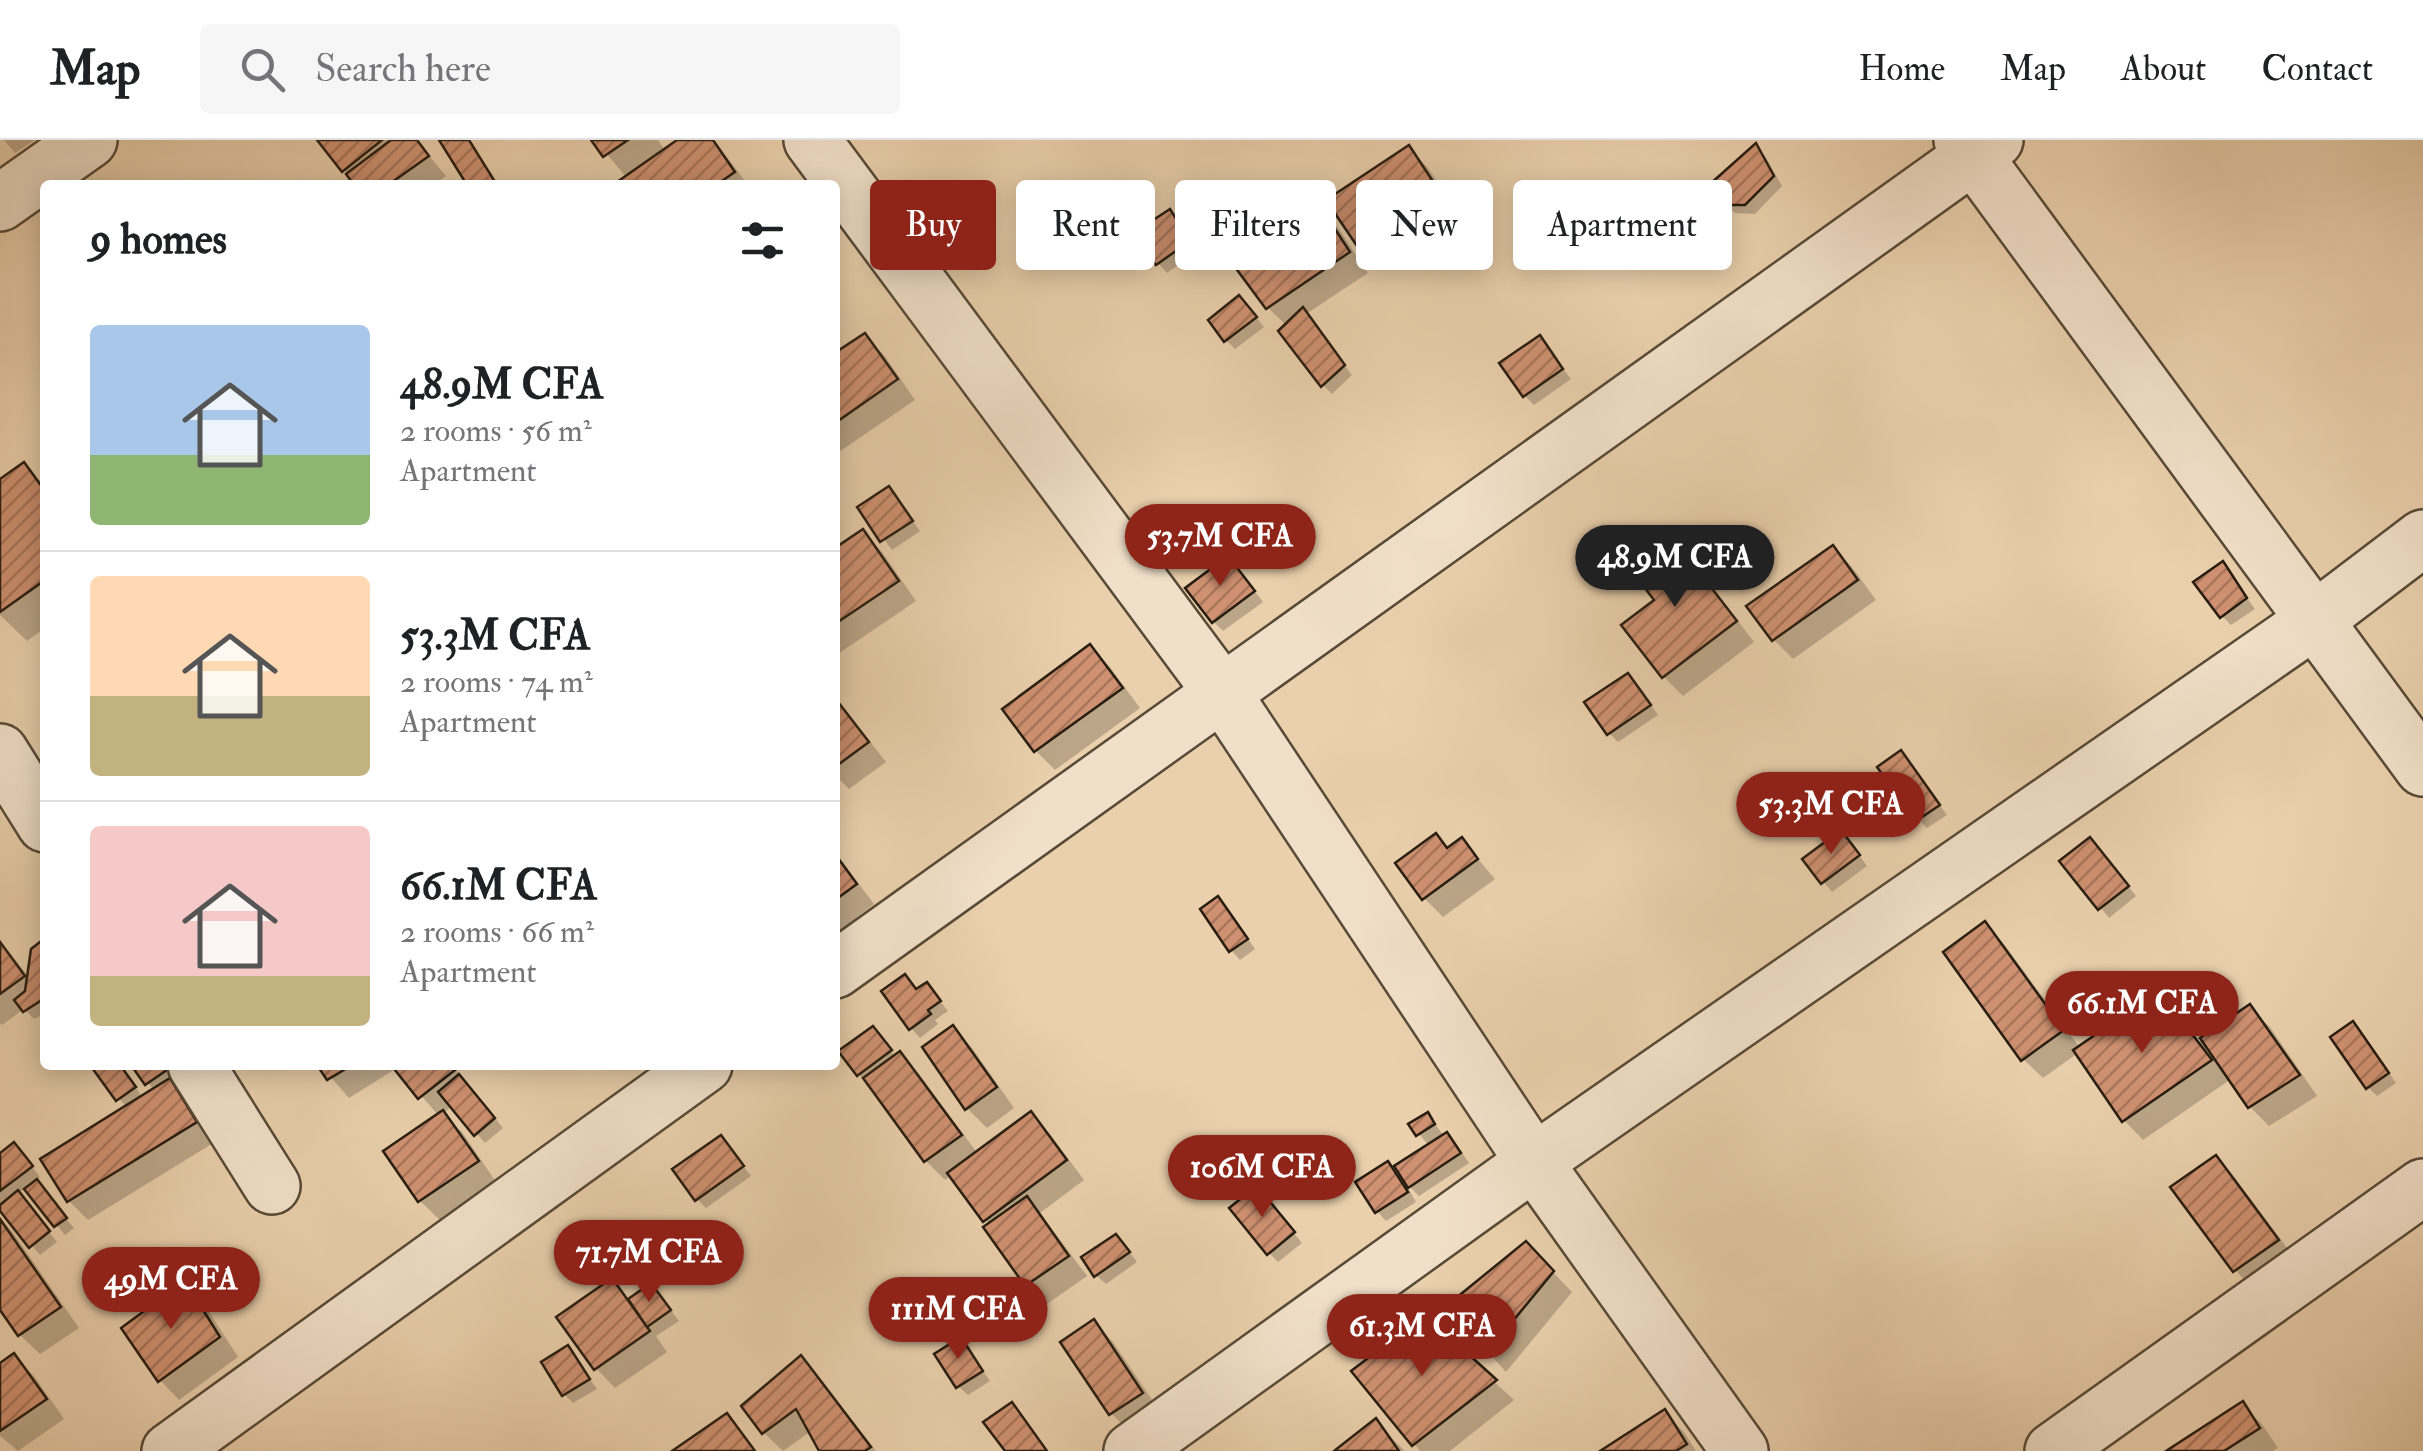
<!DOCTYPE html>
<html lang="en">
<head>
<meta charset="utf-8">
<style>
	body { margin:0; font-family:"IM FELL Double Pica",serif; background:#f6f6f6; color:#202124; height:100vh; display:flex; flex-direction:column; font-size:38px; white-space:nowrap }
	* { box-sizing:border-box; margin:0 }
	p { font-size:32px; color:#757577 }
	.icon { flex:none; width:55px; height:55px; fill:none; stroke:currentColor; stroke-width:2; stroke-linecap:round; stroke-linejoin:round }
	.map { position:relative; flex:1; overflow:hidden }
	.details { position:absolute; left:40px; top:40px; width:800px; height:890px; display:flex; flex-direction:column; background:#fff; border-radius:10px; box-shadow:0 5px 25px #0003 }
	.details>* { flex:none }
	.guide { position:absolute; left:870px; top:40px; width:950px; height:90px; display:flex; gap:20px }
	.price { position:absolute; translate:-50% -85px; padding:0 22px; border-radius:35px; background:#8f2418; color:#fff; font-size:32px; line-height:65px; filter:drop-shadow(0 2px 5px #0008) }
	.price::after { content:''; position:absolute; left:50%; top:60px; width:30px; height:22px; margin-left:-15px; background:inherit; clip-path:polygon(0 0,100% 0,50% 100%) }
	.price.current { background:#222; color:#fff }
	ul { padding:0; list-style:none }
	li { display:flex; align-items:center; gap:30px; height:250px; padding:0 50px }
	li+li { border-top:2px solid #e0e0e0 }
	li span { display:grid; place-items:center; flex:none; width:280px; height:200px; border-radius:10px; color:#555 }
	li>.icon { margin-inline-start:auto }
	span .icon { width:120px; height:120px; fill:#fffc; stroke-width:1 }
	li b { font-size:42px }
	h2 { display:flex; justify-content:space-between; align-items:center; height:120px; padding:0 50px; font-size:42px }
	.tag { padding:0 35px; border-radius:10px; background:#fff; box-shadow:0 5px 25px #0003; font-size:35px; line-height:90px }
	.tag.current { background:#8f2418; color:#fff }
	header { display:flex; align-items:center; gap:60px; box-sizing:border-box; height:140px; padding:0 50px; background:#fff; border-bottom:2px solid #e0e0e0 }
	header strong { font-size:48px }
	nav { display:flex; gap:55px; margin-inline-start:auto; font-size:35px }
	.search { width:700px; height:90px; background:#f6f6f6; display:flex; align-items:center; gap:25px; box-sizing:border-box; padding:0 35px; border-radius:10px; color:#757577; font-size:38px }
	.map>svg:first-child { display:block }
	.shadow { fill:#0003 }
	.building { fill:url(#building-hatch); stroke:#271d10; stroke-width:2.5 }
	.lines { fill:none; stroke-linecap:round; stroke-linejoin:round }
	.minor-casing { stroke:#584a37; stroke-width:60 }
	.minor { stroke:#f1e0c9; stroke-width:55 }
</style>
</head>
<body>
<header>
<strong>Map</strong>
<div class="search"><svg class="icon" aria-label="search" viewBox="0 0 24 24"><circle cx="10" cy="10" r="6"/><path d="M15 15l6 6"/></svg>Search here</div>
<nav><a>Home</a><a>Map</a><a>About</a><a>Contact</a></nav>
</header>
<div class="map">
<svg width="2423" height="1311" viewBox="0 0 2423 1311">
	<defs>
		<pattern id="building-hatch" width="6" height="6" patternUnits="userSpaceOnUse" patternTransform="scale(2.5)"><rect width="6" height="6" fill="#cf9171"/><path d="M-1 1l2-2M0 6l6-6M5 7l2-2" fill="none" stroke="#a8765b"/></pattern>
	</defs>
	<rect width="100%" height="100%" fill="#ead0ac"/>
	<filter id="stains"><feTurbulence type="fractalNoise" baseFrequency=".002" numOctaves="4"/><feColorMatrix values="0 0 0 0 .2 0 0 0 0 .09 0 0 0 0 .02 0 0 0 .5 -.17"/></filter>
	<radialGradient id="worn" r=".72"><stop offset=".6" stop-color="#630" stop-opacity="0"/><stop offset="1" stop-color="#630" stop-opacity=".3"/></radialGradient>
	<g class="shadow">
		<polygon points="4,0 35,0 15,13"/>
		<polygon points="320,0 416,0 446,36 434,45 357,45"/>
		<polygon points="595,0 658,0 665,11 682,0 714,0 748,45 622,45 627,38"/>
		<polygon points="1756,7 1765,16 1782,46 1755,74 1735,73 1725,63"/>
		<polygon points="1409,8 1428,28 1471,92 1457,101 1439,88 1380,127 1361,107"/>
		<polygon points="1320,69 1339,89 1368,133 1306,174 1352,235 1332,254 1323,245 1287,186 1267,167"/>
		<polygon points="1169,73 1198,111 1167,133 1158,123"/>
		<polygon points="1248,167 1264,187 1235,209 1226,200"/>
		<polygon points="865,196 884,215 915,260 836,314 835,205 842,212"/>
		<polygon points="1539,198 1571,239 1534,265 1525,256"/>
		<polygon points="24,325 45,346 45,488 27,501 0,475 0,342"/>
		<polygon points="889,349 920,391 892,410 861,367"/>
		<polygon points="863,392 882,412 916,461 838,514 835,511 835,411"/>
		<polygon points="1673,401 1692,421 1754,502 1683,556 1664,537 1657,461"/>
		<polygon points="1833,408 1852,427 1876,460 1793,519 1774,500"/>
		<polygon points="2222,424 2255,469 2231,485 2222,476"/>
		<polygon points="1237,428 1263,462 1223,491 1214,482"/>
		<polygon points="1090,508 1110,527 1140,568 1055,630 1036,611 1005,569"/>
		<polygon points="1637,545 1658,575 1618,602 1609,593"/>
		<polygon points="835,557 886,622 849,649 835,635"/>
		<polygon points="1901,613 1947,675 1927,688 1918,679"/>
		<polygon points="1436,696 1449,710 1462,700 1495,739 1443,777 1424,758"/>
		<polygon points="1850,703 1867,726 1832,752 1805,720"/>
		<polygon points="2099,709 2136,756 2109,778 2063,721"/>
		<polygon points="835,712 874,764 835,794"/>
		<polygon points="1227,769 1255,809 1240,820 1231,810"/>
		<polygon points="1985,785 2004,804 2080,908 2158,854 2199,902 2250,868 2270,887 2317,956 2269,986 2250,967 2231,939 2143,1000 2124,980 2078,913 2043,938 2023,919"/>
		<polygon points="0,800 30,839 45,801 45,874 34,879 24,869 2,885 0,883"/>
		<polygon points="927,845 948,871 935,880 938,884 920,898 911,888 918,851"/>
		<polygon points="953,888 972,908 1014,968 987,988 967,968"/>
		<polygon points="2362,894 2396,943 2377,956 2368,947"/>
		<polygon points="881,899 896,917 900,914 919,934 978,1014 1031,975 1050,994 1084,1040 1040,1073 1087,1136 1047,1164 1027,1145 987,1087 990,1085 952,1035 945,1040 926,1021 842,912"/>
		<polygon points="93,925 120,925 143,958 155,951 134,925 164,925 175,940 171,942 190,961 215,1002 88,1080 69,1061 127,968"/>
		<polygon points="320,925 452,925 503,988 485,1003 452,966 443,974 462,992 496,1042 440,1080 420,1061 386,1012 439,976 397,928 349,958"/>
		<polygon points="1428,975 1444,996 1447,995 1456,1004 1469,1023 1419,1056 1404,1041 1416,1062 1386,1081 1377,1071 1387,1024 1402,1039 1429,1006 1412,985"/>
		<polygon points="721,998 751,1036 706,1068 697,1059"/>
		<polygon points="23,1015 40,1037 35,1041 74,1088 65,1095 26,1047 18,1054 57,1102 40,1115 0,1066 0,1016"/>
		<polygon points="2215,1018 2235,1038 2296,1120 2254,1150 2235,1130"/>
		<polygon points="1266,1058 1302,1103 1278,1122 1269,1113"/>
		<polygon points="0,1079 11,1090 79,1188 40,1214 20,1195 0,1165"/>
		<polygon points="1125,1106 1137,1122 1106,1144 1096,1135"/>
		<polygon points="1545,1124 1572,1152 1506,1232 1448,1167"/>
		<polygon points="612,1141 630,1160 660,1156 679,1181 656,1196 667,1212 615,1248 596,1228"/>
		<polygon points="184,1145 204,1164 238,1217 179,1260 160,1240"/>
		<polygon points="1425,1178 1514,1260 1450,1311 1420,1311 1355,1231"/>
		<polygon points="1094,1182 1113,1202 1161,1273 1131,1293 1111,1273 1064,1202"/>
		<polygon points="961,1200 990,1241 968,1255 958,1246"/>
		<polygon points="568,1208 597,1249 573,1263 564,1254"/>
		<polygon points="14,1216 34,1236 64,1279 18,1311 0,1296 0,1226"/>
		<polygon points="801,1219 820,1238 876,1311 821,1311 811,1291 783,1311 763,1292"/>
		<polygon points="2242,1265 2262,1284 2278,1308 2273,1311 2170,1311"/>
		<polygon points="1665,1273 1684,1292 1696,1311 1605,1311"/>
		<polygon points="1375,1282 1405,1311 1338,1311"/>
	</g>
	<g class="building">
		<polygon points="317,0 382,0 342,32"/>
		<polygon points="391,0 417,0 429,16 388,45 354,45 346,34"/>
		<polygon points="439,0 469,0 497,45 467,45"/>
		<polygon points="591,0 628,0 603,17"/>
		<polygon points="677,0 713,0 735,32 716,45 619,45 617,42"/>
		<polygon points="1756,3 1774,36 1745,65 1724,65 1709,45"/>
		<polygon points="1409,5 1453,72 1436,83 1418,70 1359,109 1326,60"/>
		<polygon points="1320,66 1350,112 1266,169 1232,123"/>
		<polygon points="1170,69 1190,101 1156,125 1132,94"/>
		<polygon points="1239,155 1257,177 1224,202 1208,180"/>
		<polygon points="1303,167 1345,225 1321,247 1278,191"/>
		<polygon points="865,193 898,239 835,283 835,205 839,210"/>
		<polygon points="1540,195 1563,229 1523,257 1499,223"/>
		<polygon points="24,322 45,351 45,440 0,472 0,339"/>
		<polygon points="889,346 913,381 880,402 857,367"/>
		<polygon points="863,389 899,441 835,484 835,408"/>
		<polygon points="1673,398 1737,481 1662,538 1621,485 1654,460 1631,430"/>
		<polygon points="1833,405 1858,440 1772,501 1746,466"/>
		<polygon points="1228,416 1255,451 1212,483 1185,448"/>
		<polygon points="2223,421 2247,458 2220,478 2193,442"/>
		<polygon points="1090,504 1123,548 1034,612 1002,569"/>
		<polygon points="1628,533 1651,565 1607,595 1584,562"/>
		<polygon points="835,558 869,602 835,627"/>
		<polygon points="1901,610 1940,665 1916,681 1877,627"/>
		<polygon points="1841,690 1860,715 1821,744 1802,719"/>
		<polygon points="1436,693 1447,708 1462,697 1478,719 1422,760 1395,723"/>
		<polygon points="2090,697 2129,746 2098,770 2059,721"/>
		<polygon points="835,714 857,744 835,760"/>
		<polygon points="1218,756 1248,799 1229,812 1200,769"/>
		<polygon points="1985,781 2064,890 2021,921 1943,812"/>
		<polygon points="45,798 45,858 23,872 14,860 25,851 31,809"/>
		<polygon points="0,802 25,836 0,854"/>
		<polygon points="905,834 916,849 927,842 941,861 928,870 931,874 909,890 881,851"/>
		<polygon points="2159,851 2212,920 2122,982 2073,910"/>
		<polygon points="2250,864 2300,935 2248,968 2200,898"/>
		<polygon points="2353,881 2389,933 2366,949 2330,897"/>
		<polygon points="953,885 997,947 965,970 922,907"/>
		<polygon points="873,886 892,910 857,936 838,911"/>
		<polygon points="900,911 962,995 924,1022 863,938"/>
		<polygon points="90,925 120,925 136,947 116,961"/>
		<polygon points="131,925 164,925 167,930 145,945"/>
		<polygon points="317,925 352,925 327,940"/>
		<polygon points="391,925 451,925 455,930 418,959"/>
		<polygon points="459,934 495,978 474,996 438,952"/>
		<polygon points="170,938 197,982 67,1062 40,1019"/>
		<polygon points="443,970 479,1021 418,1062 383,1011"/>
		<polygon points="1031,971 1067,1020 983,1082 947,1033"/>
		<polygon points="1428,972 1435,984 1416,996 1408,984"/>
		<polygon points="1447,992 1461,1013 1408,1048 1394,1026"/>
		<polygon points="721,995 744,1026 695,1061 672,1029"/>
		<polygon points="14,1002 33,1026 0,1051 0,1013"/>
		<polygon points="2216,1015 2279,1100 2233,1132 2170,1047"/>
		<polygon points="1388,1021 1408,1052 1375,1073 1355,1042"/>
		<polygon points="37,1039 67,1078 54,1087 24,1049"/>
		<polygon points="1257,1046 1295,1092 1267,1115 1229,1068"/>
		<polygon points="18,1050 50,1091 29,1108 0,1071 0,1065"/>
		<polygon points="1027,1056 1069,1116 1025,1146 983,1087"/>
		<polygon points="0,1079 61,1167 18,1196 0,1170"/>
		<polygon points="1116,1094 1130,1112 1094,1137 1081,1117"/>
		<polygon points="1526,1101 1554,1131 1485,1215 1445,1167"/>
		<polygon points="612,1138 650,1191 594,1230 556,1177"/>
		<polygon points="185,1141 220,1197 158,1242 121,1188"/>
		<polygon points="651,1143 671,1170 647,1187 628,1159"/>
		<polygon points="1425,1175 1497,1240 1412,1306 1351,1231"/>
		<polygon points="1094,1179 1143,1253 1109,1275 1060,1202"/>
		<polygon points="961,1197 983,1231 956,1248 934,1214"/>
		<polygon points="568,1205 590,1239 562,1256 541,1222"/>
		<polygon points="14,1213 47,1259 0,1291 0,1223"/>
		<polygon points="801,1215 871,1307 865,1311 819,1311 796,1269 762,1294 741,1266"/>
		<polygon points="2243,1261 2260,1288 2224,1311 2166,1311"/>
		<polygon points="1012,1262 1047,1311 1005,1311 983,1282"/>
		<polygon points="1665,1269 1687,1304 1676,1311 1600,1311"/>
		<polygon points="727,1273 755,1311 672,1311"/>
		<polygon points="1376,1278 1399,1311 1334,1311"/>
	</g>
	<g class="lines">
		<defs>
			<g id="minor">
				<polyline points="812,0 1221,551 1534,1022 1740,1311"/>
				<polyline points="1962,0 2423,628"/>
				<polyline points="0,63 89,0"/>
				<polyline points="0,612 45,684"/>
				<polyline points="835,830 1995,0"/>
				<polyline points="196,925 272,1046"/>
				<polyline points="170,1311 704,925"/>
				<polyline points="1132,1311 1534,1022 2315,480 2423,398"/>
				<polyline points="2053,1311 2423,1047"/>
			</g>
		</defs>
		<use href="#minor" class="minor-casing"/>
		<use href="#minor" class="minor"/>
	</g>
	<rect width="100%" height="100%" filter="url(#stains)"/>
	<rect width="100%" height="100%" fill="url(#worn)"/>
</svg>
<b class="price" style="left:1220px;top:449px">53.7M CFA</b>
<b class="price current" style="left:1675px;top:470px">48.9M CFA</b>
<b class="price" style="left:1831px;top:717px">53.3M CFA</b>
<b class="price" style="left:2142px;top:916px">66.1M CFA</b>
<b class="price" style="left:1262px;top:1080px">106M CFA</b>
<b class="price" style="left:649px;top:1165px">71.7M CFA</b>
<b class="price" style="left:171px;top:1192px">49M CFA</b>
<b class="price" style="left:958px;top:1222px">111M CFA</b>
<b class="price" style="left:1422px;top:1239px">61.3M CFA</b>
<div class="guide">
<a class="tag current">Buy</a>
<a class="tag">Rent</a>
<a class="tag">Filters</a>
<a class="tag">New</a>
<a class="tag">Apartment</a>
</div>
<section class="details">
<h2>9 homes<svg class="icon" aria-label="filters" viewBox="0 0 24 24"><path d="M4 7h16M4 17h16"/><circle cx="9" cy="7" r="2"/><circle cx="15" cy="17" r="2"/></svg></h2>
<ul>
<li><span style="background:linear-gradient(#a9c7e8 65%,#8fb573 0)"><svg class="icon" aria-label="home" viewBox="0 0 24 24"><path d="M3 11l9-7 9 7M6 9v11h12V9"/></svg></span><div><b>48.9M CFA</b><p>2 rooms · 56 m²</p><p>Apartment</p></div></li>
<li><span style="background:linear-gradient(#ffd9b3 60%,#c2b280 0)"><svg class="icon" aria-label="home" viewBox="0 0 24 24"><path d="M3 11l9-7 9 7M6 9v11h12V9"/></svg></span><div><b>53.3M CFA</b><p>2 rooms · 74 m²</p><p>Apartment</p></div></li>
<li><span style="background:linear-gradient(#f6c9c9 75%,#c2b280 0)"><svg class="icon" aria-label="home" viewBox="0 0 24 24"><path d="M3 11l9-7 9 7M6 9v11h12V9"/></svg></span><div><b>66.1M CFA</b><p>2 rooms · 66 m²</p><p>Apartment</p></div></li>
</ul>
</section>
</div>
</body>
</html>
